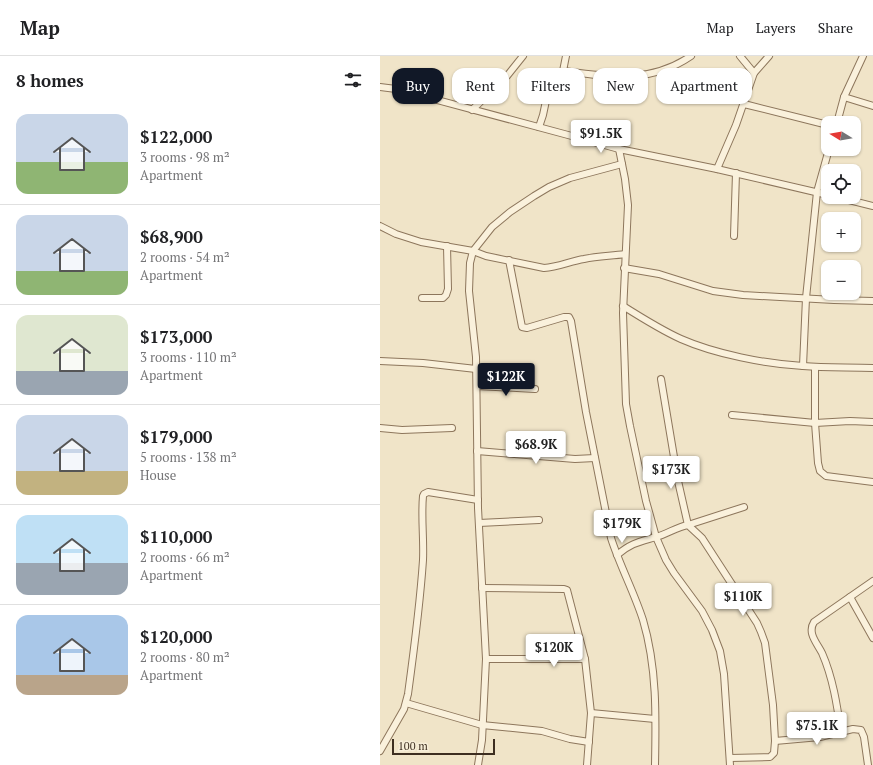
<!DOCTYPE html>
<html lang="en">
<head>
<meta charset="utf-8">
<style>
	body { margin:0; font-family:"PT Serif",serif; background:#f6f6f6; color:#202124; height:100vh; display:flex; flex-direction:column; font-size:15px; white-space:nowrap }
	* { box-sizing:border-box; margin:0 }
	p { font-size:13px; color:#757577 }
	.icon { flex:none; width:22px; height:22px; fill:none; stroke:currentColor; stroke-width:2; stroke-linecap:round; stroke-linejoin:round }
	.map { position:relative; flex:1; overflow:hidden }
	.sheet { display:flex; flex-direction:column; background:#fff; width:380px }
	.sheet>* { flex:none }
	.guide { position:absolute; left:12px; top:12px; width:380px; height:36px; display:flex; gap:8px }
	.needle { width:26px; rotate:281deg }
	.controls { position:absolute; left:441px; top:60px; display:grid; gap:8px }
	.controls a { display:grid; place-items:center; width:40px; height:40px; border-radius:8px; background:#fff; box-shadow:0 1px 3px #0004; font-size:20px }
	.scale { position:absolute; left:12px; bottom:10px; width:103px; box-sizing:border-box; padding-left:4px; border:2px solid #3d2e20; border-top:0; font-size:11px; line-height:14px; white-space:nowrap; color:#3d2e20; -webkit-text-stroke:3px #f7eed8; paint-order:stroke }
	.price { position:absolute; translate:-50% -34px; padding:0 9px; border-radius:4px; background:#fff; color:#222; font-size:13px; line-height:26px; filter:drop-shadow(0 1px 2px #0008) }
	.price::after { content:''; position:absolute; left:50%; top:24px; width:12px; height:9px; margin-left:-6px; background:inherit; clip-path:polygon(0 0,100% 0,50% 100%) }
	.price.current { background:#111827; color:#fff }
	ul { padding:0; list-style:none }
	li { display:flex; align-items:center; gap:12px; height:100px; padding:0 16px }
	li+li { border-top:1px solid #e0e0e0 }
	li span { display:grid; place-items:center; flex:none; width:112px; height:80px; border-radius:12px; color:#555 }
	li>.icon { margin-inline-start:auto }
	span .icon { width:48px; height:48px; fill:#fffc; stroke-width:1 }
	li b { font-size:17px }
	h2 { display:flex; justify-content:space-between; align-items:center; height:48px; padding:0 16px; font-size:17px }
	.tag { padding:0 14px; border-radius:12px; background:#fff; box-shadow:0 1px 3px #0004; font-size:14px; line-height:36px }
	.tag.current { background:#111827; color:#fff }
	header { display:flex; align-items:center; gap:24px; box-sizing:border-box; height:56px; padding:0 20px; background:#fff; border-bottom:1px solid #e0e0e0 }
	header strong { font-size:19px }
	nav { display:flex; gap:22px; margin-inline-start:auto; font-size:14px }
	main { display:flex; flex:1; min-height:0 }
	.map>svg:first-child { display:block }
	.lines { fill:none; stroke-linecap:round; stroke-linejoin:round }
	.street-casing { stroke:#8d765c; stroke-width:8 }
	.street { stroke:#faf1dc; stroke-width:6 }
</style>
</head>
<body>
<header>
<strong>Map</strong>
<nav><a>Map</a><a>Layers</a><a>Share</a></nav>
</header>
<main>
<section class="sheet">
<h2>8 homes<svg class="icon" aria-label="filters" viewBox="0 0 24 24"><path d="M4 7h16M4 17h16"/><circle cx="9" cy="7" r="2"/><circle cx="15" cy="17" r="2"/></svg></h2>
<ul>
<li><span style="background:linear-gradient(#c9d6e8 60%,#8fb573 0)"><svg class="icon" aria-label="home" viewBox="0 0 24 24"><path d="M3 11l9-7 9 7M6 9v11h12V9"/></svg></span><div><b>$122,000</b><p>3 rooms · 98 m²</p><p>Apartment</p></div></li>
<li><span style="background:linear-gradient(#c9d6e8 70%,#8fb573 0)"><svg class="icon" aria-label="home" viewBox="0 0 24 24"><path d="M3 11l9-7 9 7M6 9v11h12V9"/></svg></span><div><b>$68,900</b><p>2 rooms · 54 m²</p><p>Apartment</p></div></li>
<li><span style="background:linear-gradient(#dfe7d0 70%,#9aa5b1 0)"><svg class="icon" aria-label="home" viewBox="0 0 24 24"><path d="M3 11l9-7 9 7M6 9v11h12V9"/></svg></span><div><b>$173,000</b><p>3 rooms · 110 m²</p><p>Apartment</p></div></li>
<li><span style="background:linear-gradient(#c9d6e8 70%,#c2b280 0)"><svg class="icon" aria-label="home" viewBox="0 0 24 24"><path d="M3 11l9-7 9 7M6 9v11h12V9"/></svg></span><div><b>$179,000</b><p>5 rooms · 138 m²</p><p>House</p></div></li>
<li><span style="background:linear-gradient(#bfe0f5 60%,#9aa5b1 0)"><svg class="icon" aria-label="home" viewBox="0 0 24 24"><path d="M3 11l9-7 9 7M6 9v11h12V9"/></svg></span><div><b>$110,000</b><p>2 rooms · 66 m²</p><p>Apartment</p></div></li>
<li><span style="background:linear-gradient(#a9c7e8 75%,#b9a48a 0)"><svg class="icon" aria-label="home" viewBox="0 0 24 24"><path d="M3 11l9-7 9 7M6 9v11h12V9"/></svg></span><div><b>$120,000</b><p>2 rooms · 80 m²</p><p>Apartment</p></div></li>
</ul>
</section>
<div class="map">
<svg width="493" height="709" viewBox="0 0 493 709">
	<rect width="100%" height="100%" fill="#f0e4c8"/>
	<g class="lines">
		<defs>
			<g id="street">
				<polyline points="360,0 374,17"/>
				<path d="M183,15C229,21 270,28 311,0"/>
				<polyline points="0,31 16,33 188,79 239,93 337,113 448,139"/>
				<polyline points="464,41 493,50"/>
				<polyline points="364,48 448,69"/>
				<polyline points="92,54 127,20 143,0"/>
				<polyline points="457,67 464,41 483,0"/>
				<polyline points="159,71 163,59 167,40 183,15 186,0"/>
				<polyline points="239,93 245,123 248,149 243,257 246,348 250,370 266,445 276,481 286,504 294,517 322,555 332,574 340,595 344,618 350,709"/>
				<polyline points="337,113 356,69 374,17 389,0"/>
				<polyline points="457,141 493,150"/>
				<path d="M0,170L16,178L41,186L93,195L106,200L164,212C178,211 191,205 204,203C218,200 232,200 245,198"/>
				<polyline points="354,180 356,117"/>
				<path d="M129,204L142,271L147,272L184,261H189L191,265L206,356L231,482C240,510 254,536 263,564C277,611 276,660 275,709"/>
				<polyline points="244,212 279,218 333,235 363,239 454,244 493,245"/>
				<polyline points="42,242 63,242 66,239 68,233 67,190"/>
				<path d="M243,250C262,262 281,274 301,283C335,298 386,308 423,310C446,312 470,311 493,312"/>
				<polyline points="0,305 43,307 96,313"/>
				<polyline points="423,310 426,242 437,136 449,93"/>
				<polyline points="435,311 435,367 438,407 440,415 446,420 493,426"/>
				<polyline points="281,323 298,425 308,469 364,451"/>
				<polyline points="97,330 155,333"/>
				<polyline points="352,359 435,367 470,365 493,366"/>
				<polyline points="0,372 22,374 72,372"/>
				<polyline points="97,395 195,403 215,402"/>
				<polyline points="99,467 159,464"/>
				<path d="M237,499C251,487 259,486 276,481C287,478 297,471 308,469L322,482L377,567L381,576L385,587L393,649L395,685L394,697L390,701L350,702"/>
				<polyline points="102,532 184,533 187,534 205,603"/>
				<polyline points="470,541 493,582"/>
				<polyline points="106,603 205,603 211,657 207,709"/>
				<polyline points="26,647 102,669 162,675 190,683 209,686"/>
				<polyline points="211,657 275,663"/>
				<path d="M461,676C457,649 453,622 442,597C437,587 427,577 434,566L493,525"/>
				<polyline points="395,685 440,681 473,673 481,674 484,681 488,709"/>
				<path d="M0,695L24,653L28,638C34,594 40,549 43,504C44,483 41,461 43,440L44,438L48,436L98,444"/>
				<polyline points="98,709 102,684 106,603 98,452 96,301 89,235 90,207 93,195 112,171 130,156 154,140 169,131 190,122 242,108"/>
			</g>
		</defs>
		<use href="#street" class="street-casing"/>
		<use href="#street" class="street"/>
	</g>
</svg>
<div class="controls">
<a><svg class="needle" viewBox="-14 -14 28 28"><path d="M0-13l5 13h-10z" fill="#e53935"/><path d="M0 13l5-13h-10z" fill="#757577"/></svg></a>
<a><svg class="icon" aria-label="locate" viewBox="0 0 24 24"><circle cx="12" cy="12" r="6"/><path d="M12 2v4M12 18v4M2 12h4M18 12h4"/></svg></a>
<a>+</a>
<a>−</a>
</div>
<div class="scale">100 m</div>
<b class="price" style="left:221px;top:98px">$91.5K</b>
<b class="price current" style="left:126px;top:341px">$122K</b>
<b class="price" style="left:156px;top:409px">$68.9K</b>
<b class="price" style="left:291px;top:434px">$173K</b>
<b class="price" style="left:242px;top:488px">$179K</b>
<b class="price" style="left:363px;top:561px">$110K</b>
<b class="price" style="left:174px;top:612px">$120K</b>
<b class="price" style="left:437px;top:690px">$75.1K</b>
<div class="guide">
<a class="tag current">Buy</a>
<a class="tag">Rent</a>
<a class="tag">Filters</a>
<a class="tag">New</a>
<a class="tag">Apartment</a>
</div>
</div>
</main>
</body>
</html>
